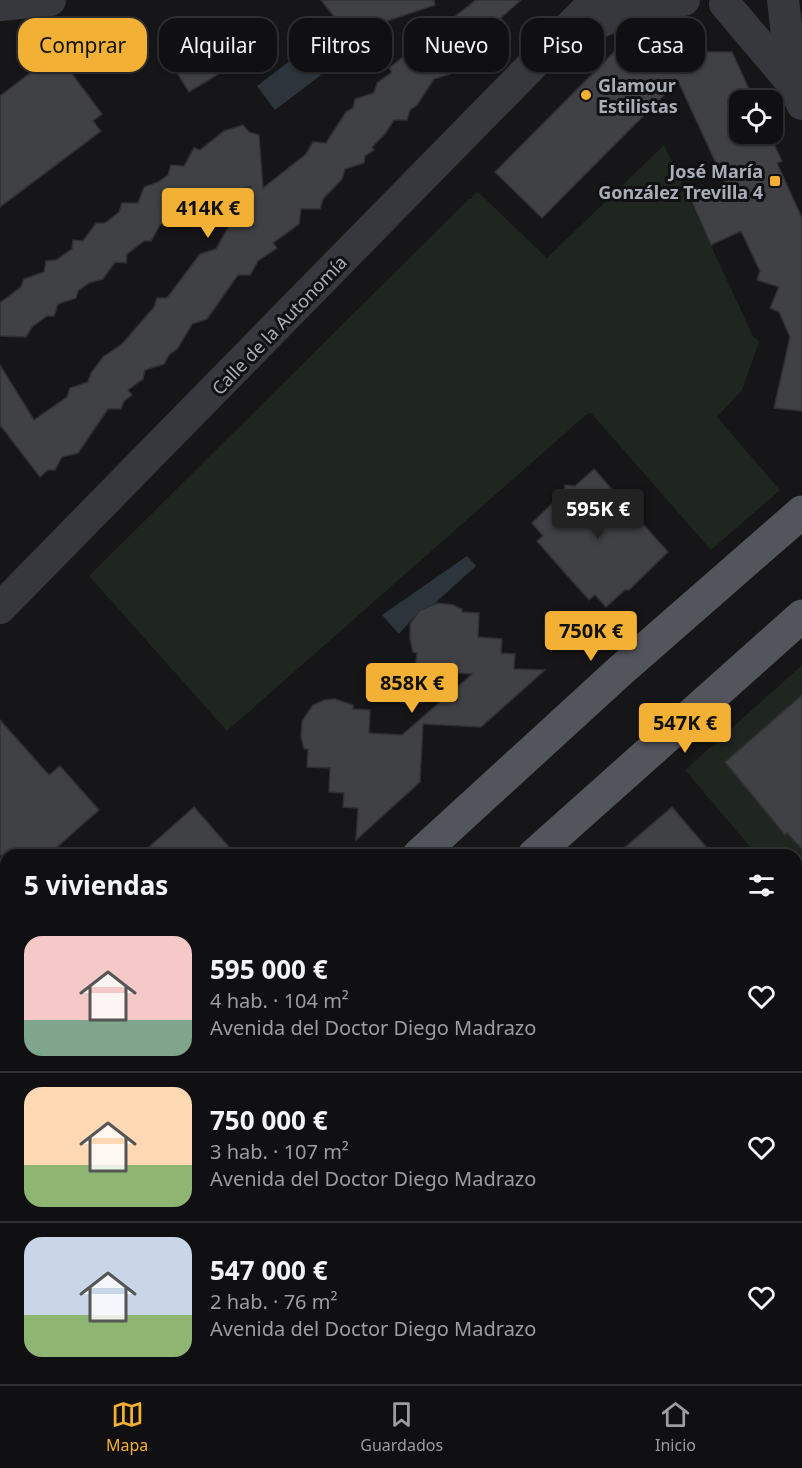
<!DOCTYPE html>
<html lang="es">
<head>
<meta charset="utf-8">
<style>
	body { margin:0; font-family:"Noto Sans",sans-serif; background:#1e1e20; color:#f1f3f6; height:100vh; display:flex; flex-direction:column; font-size:22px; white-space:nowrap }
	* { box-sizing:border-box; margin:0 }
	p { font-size:20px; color:#9c9d9f }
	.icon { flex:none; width:33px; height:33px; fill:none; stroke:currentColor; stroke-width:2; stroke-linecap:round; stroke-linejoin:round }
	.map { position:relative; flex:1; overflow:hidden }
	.side { position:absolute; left:0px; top:849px; width:802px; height:536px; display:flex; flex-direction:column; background:#101012; border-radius:18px 18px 0 0; box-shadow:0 2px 4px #0004,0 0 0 2px #303032 }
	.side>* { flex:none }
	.hud { position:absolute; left:18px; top:18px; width:766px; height:54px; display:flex; gap:12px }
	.controls { position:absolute; left:729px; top:90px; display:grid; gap:12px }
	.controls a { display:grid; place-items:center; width:54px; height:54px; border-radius:12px; background:#101012; box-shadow:0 2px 4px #0004,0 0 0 2px #303032; font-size:30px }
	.price { position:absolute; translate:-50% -51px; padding:0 14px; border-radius:6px; background:#f2b134; color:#111; font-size:20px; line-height:39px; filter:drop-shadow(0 2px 3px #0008) }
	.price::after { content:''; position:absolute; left:50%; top:36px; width:18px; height:14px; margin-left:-9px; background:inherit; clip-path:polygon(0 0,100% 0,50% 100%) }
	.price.on { background:#222; color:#fff }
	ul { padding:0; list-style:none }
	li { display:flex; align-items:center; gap:18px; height:150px; padding:0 24px }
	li+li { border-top:2px solid #303032 }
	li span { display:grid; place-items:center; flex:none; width:168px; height:120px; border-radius:18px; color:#555 }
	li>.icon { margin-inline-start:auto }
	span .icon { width:72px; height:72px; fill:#fffc; stroke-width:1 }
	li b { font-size:26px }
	h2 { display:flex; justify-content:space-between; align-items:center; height:72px; padding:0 24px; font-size:26px }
	.tag { padding:0 21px; border-radius:18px; background:#101012; box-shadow:0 2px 4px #0004,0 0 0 2px #303032; font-size:21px; line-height:54px }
	.tag.on { background:#f2b134; color:#111 }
	.tab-bar { display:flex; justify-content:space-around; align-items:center; height:84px; border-top:2px solid #303032; background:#101012; font-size:16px; color:#9c9d9f }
	.tab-bar a { display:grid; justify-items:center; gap:3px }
	.tab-bar .on { color:#f2b134 }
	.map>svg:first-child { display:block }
	.green { fill:#1e261f }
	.water { fill:#2c353c }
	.building { fill:#404145; stroke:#303034; stroke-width:1.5 }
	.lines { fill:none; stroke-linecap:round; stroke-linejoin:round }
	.minor { stroke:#37383d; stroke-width:32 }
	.major { stroke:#53555c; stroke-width:33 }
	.poi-dot { fill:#f2b134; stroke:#111113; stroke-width:2 }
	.labels { text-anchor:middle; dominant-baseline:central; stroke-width:6; stroke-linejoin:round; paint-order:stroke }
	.poi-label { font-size:18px; font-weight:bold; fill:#a8adb8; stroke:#111113; text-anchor:start }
	.street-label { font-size:18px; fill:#a8adb8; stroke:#111113 }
</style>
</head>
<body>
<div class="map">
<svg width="802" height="1384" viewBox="0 0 802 1384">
	<rect width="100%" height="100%" fill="#161618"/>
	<g class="green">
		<polygon points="664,145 753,336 759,342 742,390 717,417 780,490 711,550 591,413 587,414 227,731 89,576 469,199 472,199 472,196 478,192 547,258"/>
		<polygon points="802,665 802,1291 797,1293 796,912 801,908 797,902 796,855 757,855 685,770"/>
		<polygon points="58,1379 133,1379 149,1384 68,1384"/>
		<polygon points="255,1379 255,1378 563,1379 547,1384 249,1384"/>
	</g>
	<g class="water">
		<polygon points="303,51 321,75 275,110 257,86"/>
		<polygon points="467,556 476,566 435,603 419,611 399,634 382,615"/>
	</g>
	<g class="building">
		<polygon points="321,0 434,0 435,5 348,34"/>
		<polygon points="476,0 521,0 495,23 494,30 478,35 450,74 434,79 417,105 410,110 407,120 394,120 385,134 372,147 374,150 365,156 364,163 345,169 342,179 323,199 320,209 301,209 299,224 273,243 277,248 258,261 250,275 238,275 207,319 192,324 178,348 169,355 164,364 145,370 143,379 128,390 132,395 124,401 121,409 108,409 78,453 62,457 55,470 48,470 40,477 0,425 0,365 34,420 67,397 70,388 88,382 91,373 103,357 122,344 154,307 157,298 167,298 200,254 216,249 251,186 188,207 175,217 174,224 160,225 151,241 144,241 127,254 126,263 115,262 103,279 89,283 78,291 76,298 58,304 54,316 47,316 32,327 26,337 0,336 0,303 21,287 24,279 44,272 46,261 56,260 72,249 73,240 83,241 96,223 105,223 119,212 122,203 138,203 144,187 158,182 168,175 171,165 184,166 194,148 200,150 224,131 243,125 249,132 259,135 263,188 306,154 313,142 326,143 346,112 353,108 355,99 374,93 377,83 392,72 389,68"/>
		<polygon points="250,18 266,45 189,92 167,57 180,50 177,45 200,31 203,35 218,26 223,34"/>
		<polygon points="632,34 665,48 688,52 732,52 754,100 740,100 740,134 769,134 774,144 782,161 777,163 802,218 802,411 774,408 790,337 779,312 770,308 779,287 757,280 760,271 741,231 711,245 692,202 727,187 678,81 542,218 495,172"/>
		<polygon points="47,60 55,70 64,63 102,114 93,121 101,131 0,207 0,96"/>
		<polygon points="594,469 668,552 629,590 625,590 606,607 595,595 589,600 556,563 537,541 543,536 532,523 564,492 565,485 575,486"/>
		<polygon points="437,603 453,605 462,609 462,612 479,613 478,637 502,639 501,653 515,654 514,669 545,670 481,727 423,724 420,782 356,840 358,808 343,807 344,793 329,792 330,768 307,767 308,749 304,749 301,737 302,721 313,705 324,700 335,699 353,705 353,709 370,710 369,733 402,735 472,674 415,670 417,653 413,652 410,640 410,624 419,611"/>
		<polygon points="802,695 802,849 787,833 785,835 725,762"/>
		<polygon points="0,720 49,775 60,766 99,810 48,855 0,855"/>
		<polygon points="194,807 236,855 140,855"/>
		<polygon points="672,807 713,855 616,855"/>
	</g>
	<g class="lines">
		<g class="minor">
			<polyline points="783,0 793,84"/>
			<polyline points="725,4 793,84 802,104"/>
			<polyline points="0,5 50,0"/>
			<polyline points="569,35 614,16 684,0"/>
			<polyline points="0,608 596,0"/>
		</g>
		<g class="major">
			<polyline points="419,855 620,671 802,512"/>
			<polyline points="534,855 802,616"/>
			<polyline points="0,1220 6,1215"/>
			<polyline points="0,1327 6,1321"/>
		</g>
	</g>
	<g class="poi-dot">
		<circle cx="586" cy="95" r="6"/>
		<rect x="769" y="175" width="12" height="12" rx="3"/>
	</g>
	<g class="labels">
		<g class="poi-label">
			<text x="598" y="85">Glamour<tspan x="598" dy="21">Estilistas</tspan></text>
			<text x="763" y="171" text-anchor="end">José María<tspan x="763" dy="21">González Trevilla 4</tspan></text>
		</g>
		<g class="street-label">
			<text transform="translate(279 325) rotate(-46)">Calle de la Autonomía</text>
		</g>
	</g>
</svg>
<div class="controls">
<a><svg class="icon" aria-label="locate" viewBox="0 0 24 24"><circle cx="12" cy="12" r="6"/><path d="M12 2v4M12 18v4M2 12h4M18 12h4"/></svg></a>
</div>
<b class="price" style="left:208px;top:239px">414K €</b>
<b class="price on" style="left:598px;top:540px">595K €</b>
<b class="price" style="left:591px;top:662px">750K €</b>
<b class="price" style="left:412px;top:714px">858K €</b>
<b class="price" style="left:685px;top:754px">547K €</b>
<div class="hud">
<a class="tag on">Comprar</a>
<a class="tag">Alquilar</a>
<a class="tag">Filtros</a>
<a class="tag">Nuevo</a>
<a class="tag">Piso</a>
<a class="tag">Casa</a>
</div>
<section class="side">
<h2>5 viviendas<svg class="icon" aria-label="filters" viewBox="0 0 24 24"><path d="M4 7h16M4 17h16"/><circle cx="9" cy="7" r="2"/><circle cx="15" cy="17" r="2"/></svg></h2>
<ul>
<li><span style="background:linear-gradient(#f6c9c9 70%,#7fa58c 0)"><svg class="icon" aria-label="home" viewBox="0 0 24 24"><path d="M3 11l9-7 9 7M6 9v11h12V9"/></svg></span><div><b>595 000 €</b><p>4 hab. · 104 m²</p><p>Avenida del Doctor Diego Madrazo</p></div><svg class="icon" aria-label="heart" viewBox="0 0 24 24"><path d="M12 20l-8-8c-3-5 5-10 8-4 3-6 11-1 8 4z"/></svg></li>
<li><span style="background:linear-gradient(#ffd9b3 65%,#8fb573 0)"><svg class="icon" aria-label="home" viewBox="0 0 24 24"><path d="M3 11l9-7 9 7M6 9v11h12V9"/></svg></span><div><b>750 000 €</b><p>3 hab. · 107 m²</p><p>Avenida del Doctor Diego Madrazo</p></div><svg class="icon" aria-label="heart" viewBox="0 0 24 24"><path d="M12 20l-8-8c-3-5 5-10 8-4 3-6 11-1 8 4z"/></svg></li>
<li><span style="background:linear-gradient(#c9d6e8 65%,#8fb573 0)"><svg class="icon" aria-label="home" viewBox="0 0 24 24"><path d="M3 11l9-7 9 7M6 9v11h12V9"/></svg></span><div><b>547 000 €</b><p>2 hab. · 76 m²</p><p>Avenida del Doctor Diego Madrazo</p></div><svg class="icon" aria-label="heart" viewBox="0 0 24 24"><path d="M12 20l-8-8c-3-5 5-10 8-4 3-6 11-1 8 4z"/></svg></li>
</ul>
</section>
</div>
<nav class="tab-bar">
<a class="on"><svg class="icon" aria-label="map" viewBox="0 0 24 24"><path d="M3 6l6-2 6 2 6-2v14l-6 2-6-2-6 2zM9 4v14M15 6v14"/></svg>Mapa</a>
<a><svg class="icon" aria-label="saved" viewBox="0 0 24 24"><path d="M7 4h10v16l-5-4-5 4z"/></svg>Guardados</a>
<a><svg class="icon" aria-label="home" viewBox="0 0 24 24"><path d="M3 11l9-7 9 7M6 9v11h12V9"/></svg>Inicio</a>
</nav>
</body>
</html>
